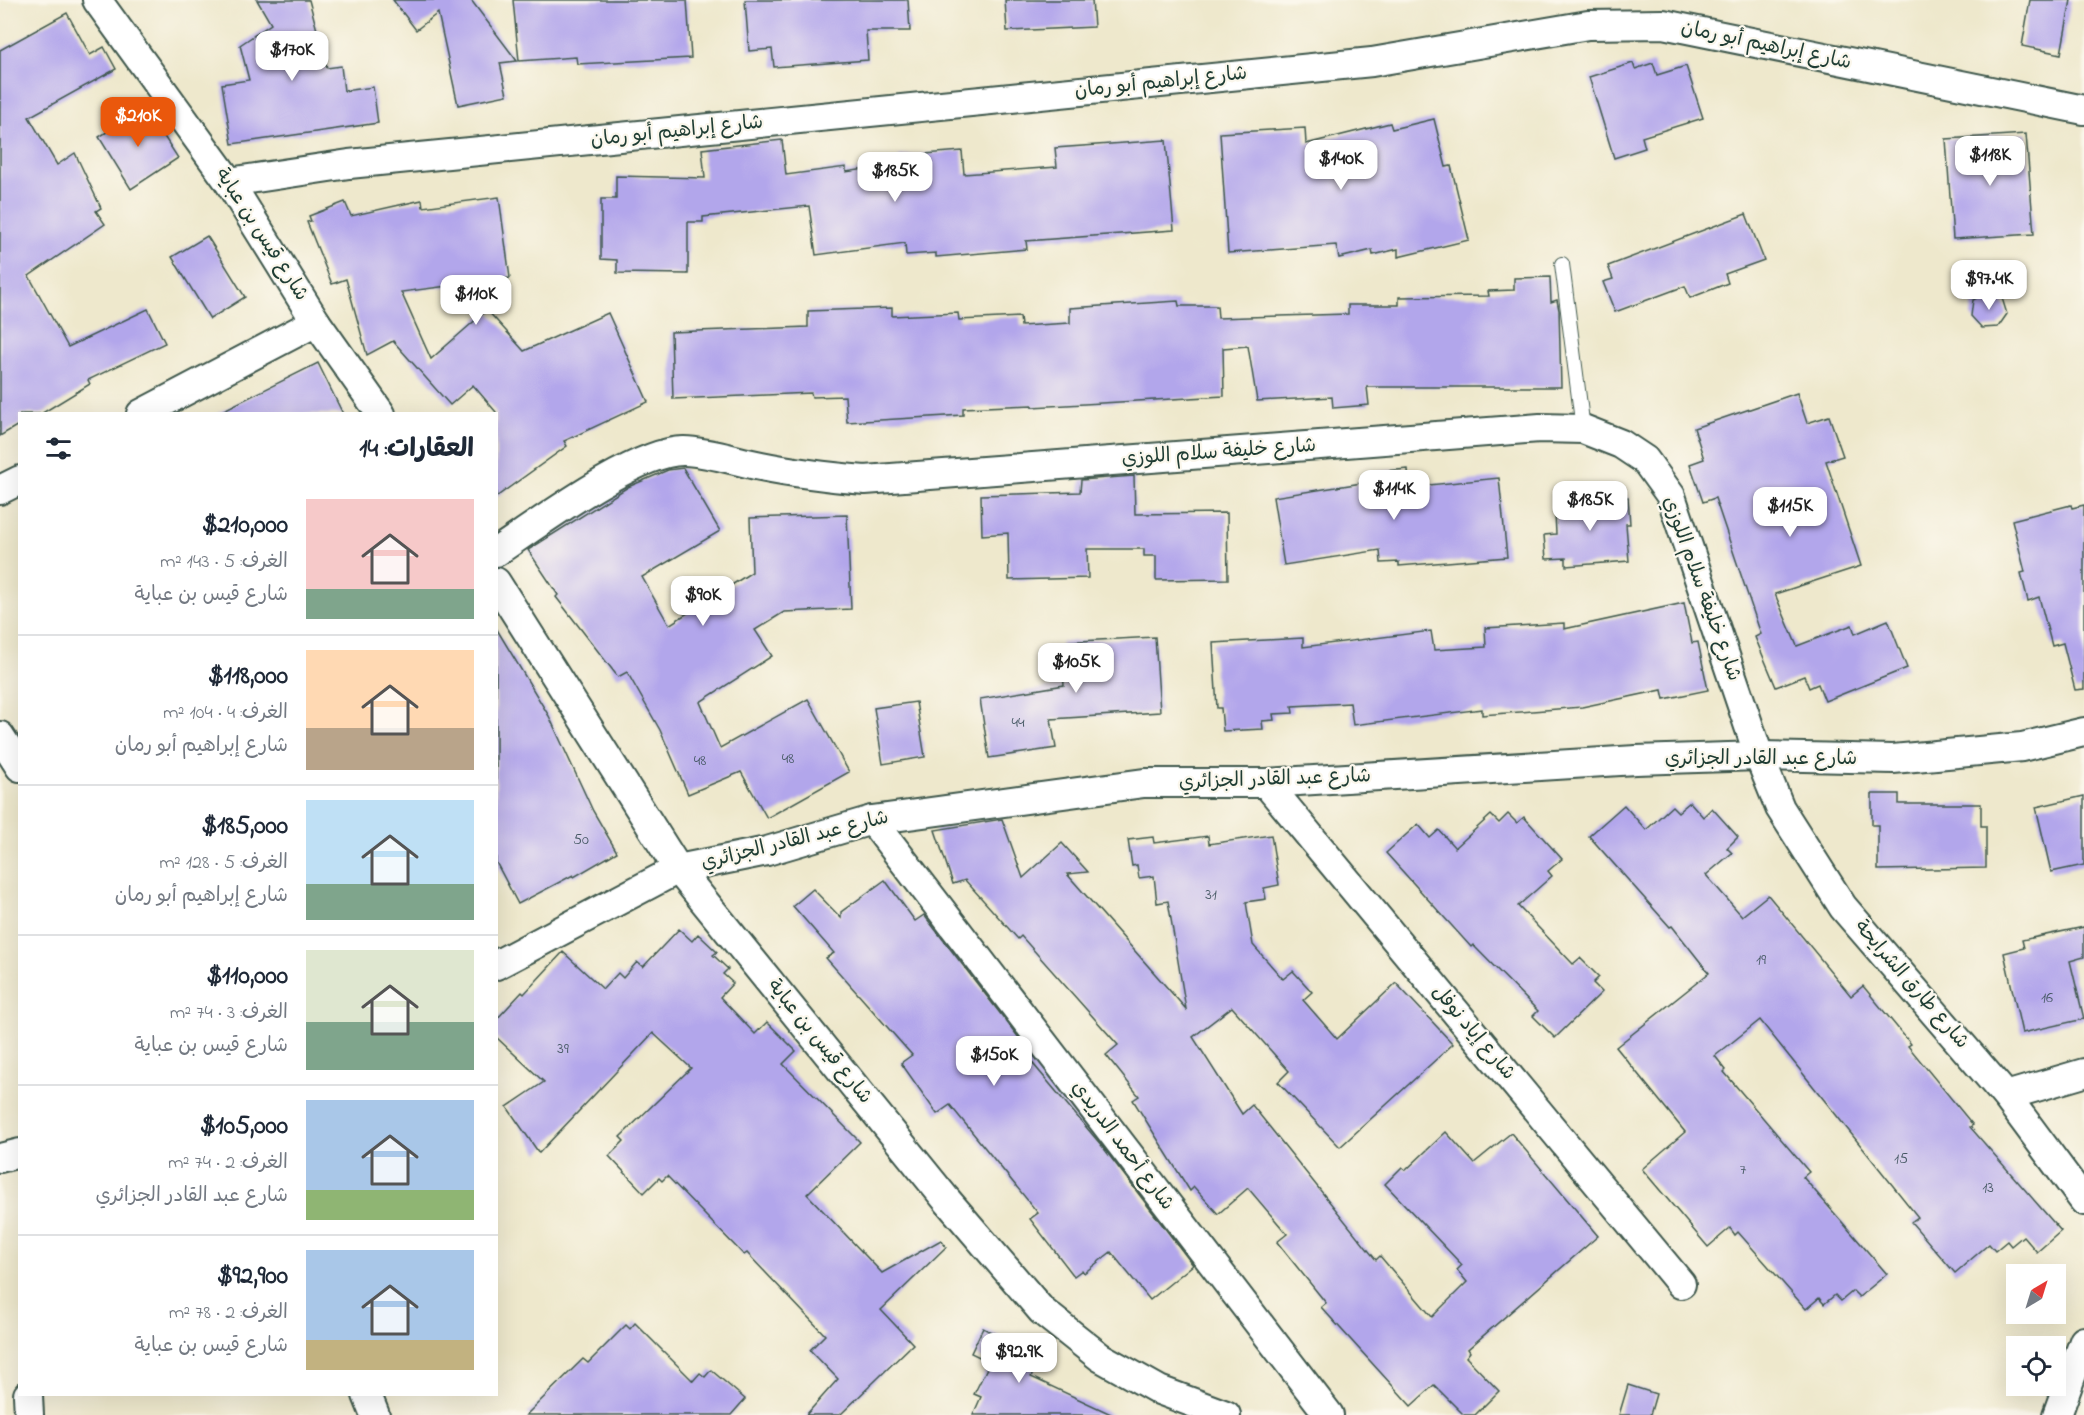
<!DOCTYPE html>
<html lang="ar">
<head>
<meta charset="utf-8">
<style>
	body { margin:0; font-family:"Indie Flower","Playpen Sans Arabic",sans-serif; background:#f6f6f7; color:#1f2937; direction:rtl; height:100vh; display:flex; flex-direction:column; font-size:22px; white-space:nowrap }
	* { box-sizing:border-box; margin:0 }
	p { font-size:20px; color:#747a83 }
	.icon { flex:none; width:33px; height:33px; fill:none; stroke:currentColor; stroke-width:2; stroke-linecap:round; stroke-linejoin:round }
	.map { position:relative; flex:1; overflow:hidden; direction:ltr }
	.side { position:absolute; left:18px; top:412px; width:480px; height:984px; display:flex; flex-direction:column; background:#fff; border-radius:0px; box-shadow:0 6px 24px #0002; direction:rtl }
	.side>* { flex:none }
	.needle { width:39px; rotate:38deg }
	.tools { position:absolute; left:2006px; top:1264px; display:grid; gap:12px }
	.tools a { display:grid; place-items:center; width:60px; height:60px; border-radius:0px; background:#fff; box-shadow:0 6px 24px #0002; font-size:30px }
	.price { position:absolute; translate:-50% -51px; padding:0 14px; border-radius:12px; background:#fff; color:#222; font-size:20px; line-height:39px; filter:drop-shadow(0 2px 3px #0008) }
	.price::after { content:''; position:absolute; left:50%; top:36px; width:18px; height:14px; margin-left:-9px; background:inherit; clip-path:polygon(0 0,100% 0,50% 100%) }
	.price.current { background:#ea580c; color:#fff }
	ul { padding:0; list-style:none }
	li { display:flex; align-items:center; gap:18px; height:150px; padding:0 24px }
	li+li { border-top:2px solid #e0e1e3 }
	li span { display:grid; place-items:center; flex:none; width:168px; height:120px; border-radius:0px; color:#555 }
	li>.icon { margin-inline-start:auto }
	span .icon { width:72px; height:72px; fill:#fffc; stroke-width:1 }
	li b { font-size:26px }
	h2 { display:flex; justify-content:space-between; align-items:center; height:72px; padding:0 24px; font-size:26px }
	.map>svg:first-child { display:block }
	.building { fill:#b2a6eb }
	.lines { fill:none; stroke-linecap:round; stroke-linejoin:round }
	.lane-casing { stroke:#3e574b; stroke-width:16 }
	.street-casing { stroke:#3e574b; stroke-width:32 }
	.lane { stroke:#fff; stroke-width:14 }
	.street { stroke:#fff; stroke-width:28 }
	.labels { text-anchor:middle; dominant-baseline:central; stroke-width:4.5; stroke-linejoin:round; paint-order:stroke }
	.number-label { font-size:16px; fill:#445762 }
	.street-label { font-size:20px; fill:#1f3d34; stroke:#fbf7ec }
</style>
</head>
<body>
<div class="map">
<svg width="2084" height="1415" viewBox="0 0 2084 1415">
	<rect width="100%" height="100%" fill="#fbf7ec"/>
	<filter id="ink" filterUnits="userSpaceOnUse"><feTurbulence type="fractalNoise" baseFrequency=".0167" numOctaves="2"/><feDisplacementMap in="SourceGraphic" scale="12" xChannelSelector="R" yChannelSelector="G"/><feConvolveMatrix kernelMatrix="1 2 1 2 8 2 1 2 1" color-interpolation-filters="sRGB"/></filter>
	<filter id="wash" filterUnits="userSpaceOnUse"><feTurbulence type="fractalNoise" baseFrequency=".008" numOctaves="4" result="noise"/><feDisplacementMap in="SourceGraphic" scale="24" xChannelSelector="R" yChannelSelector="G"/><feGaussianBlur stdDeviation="1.35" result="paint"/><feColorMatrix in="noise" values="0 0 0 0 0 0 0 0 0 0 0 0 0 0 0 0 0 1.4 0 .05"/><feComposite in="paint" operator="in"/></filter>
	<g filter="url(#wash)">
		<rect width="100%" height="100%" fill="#eee8cc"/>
		<g id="blocks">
			<g class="building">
				<polygon points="257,0 309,0 327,68 341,66 344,91 373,87 378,123 232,144 222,84 249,80 240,45 271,24"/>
				<polygon points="393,0 471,0 517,61 500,63 507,95 458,105 438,13 416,30"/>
				<polygon points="513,0 687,0 691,58 577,64 576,57 519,61"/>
				<polygon points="745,0 908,0 910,31 866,31 868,60 774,67 772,49 749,51"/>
				<polygon points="1005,0 1092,0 1094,27 1007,31"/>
				<polygon points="2030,0 2071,0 2061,54 2022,46"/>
				<polygon points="67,13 90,55 104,47 116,69 29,117 57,165 75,153 101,208 96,211 105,224 29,276 68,347 148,309 165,343 88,380 90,384 41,414 20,414 20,424 0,436 0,50"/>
				<polygon points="1633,63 1635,69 1653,63 1657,75 1686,66 1703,118 1642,137 1645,148 1614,158 1589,77"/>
				<polygon points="145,107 178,158 131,189 99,137"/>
				<polygon points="1434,119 1446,167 1451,166 1469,240 1398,257 1398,249 1373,255 1372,250 1339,258 1336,245 1228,253 1220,133 1305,128 1306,144 1390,123 1392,129"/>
				<polygon points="2026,134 2034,234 1953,239 1946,139"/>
				<polygon points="782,140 786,175 846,167 846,172 899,164 899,156 962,151 964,174 1057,167 1055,148 1166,140 1174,230 1026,241 1027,249 936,257 936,253 906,255 905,243 816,255 809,206 703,217 703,222 688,222 688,274 617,273 617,260 601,259 601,199 616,199 616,176 705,178 702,149"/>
				<polygon points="499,197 510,278 401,292 431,359 487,310 524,351 608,313 648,402 564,441 567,446 496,497 496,412 473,385 450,405 393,341 367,355 346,279 332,284 307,222 311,221 309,216 345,202 351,216 422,200 423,207"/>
				<polygon points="1746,214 1764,260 1725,274 1728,283 1690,298 1685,286 1615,312 1603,282 1613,279 1608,266"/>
				<polygon points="207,236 245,297 210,319 172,257"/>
				<polygon points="1550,277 1551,302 1557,300 1559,310 1561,387 1367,387 1369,405 1333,408 1332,397 1257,401 1248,346 1223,348 1224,396 1032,407 1032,405 963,408 963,415 847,422 845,396 812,397 811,393 673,399 671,332 808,327 808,311 892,308 892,316 958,313 959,320 1020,317 1021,326 1070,323 1070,308 1178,301 1179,306 1217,306 1218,318 1348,314 1348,305 1399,305 1399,297 1489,296 1488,291 1514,290 1514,278"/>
				<polygon points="1987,292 2002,298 2007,314 1998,327 1982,328 1971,316 1973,300"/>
				<polygon points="318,363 343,414 216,414"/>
				<polygon points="1797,393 1807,423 1829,416 1843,456 1826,461 1861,566 1775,594 1797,646 1852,625 1855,634 1888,620 1907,668 1825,701 1818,684 1809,688 1804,676 1776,687 1755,637 1761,634 1715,498 1703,502 1690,464 1704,459 1694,428"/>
				<polygon points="683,468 720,531 642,577 669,625 752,572 750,518 847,515 851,609 784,612 755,630 772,656 700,702 720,748 808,699 849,772 767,818 741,772 688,794 660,730 627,672 618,677 556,597 558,595 528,550 628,487 668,470"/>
				<polygon points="1408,469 1409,487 1499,478 1507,557 1399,566 1399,562 1381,563 1380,550 1284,565 1273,497 1374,481 1373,472"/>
				<polygon points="1134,476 1135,514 1227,513 1228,579 1156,580 1156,556 1144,556 1144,549 1087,549 1088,578 1009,580 1008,533 982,535 981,495 1080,492 1081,480"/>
				<polygon points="1628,497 1630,524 1626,524 1629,561 1566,566 1566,558 1546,559 1544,535 1556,534 1555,513 1559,513 1559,502"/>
				<polygon points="2071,505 2072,508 2084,505 2084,689 2075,690 2063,643 2052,646 2039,597 2028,601 2021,573 2025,572 2012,520"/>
				<polygon points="1684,603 1692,643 1698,642 1708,690 1664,699 1662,690 1582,707 1482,715 1482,709 1353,725 1350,703 1292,706 1293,713 1273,714 1274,720 1262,721 1263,729 1223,731 1221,708 1217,708 1213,643 1303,638 1303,647 1431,631 1434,650 1486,647 1485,628 1564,623 1564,629"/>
				<polygon points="496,628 549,716 593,811 617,852 574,877 573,875 518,904 496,862"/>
				<polygon points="1155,637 1160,712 1051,719 1056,748 989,758 980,699 1064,685 1061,642"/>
				<polygon points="916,702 925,757 883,764 874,708"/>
				<polygon points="1872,794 1899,794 1899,804 1981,804 1981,826 1986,826 1986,868 1878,870 1878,825 1872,825"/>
				<polygon points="2084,796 2084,865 2051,872 2036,807"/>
				<polygon points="1690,802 1703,817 1712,808 1738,837 1727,848 1732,853 1706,875 1742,916 1768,895 1851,996 1863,986 1911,1044 1908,1046 1973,1125 1970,1127 2061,1231 2037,1252 2023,1236 2011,1246 2007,1241 1995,1251 1989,1244 1955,1273 1911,1222 1918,1217 1760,1020 1715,1056 1726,1070 1724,1072 1809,1172 1803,1177 1887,1274 1859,1297 1853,1291 1841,1301 1835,1295 1824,1304 1819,1298 1806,1309 1738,1232 1735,1235 1730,1228 1708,1247 1642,1169 1685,1132 1616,1047 1709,973 1672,926 1670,927 1589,836 1624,805 1646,830 1672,806 1678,812"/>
				<polygon points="1508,814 1517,823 1524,817 1562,859 1548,871 1552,876 1518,906 1573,964 1580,958 1599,977 1593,983 1602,992 1555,1038 1533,1016 1538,1011 1473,945 1471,947 1386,853 1418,824 1430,838 1439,830 1455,848 1491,815 1499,823"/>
				<polygon points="1002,819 1023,878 1062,843 1088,872 1067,874 1186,1009 1168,901 1157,903 1154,876 1139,878 1137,865 1132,866 1128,840 1153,837 1154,843 1208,836 1209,844 1271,835 1279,885 1264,888 1266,899 1246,902 1253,945 1283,979 1293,971 1312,992 1303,1000 1337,1039 1396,983 1453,1044 1340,1147 1278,1082 1289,1071 1232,1007 1193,1037 1242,1114 1252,1105 1376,1260 1380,1256 1432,1317 1467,1282 1457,1270 1462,1265 1385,1184 1402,1167 1406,1170 1446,1132 1474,1163 1511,1133 1598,1236 1468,1349 1470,1352 1466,1357 1499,1391 1475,1415 1464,1415 1434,1385 1411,1406 1321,1307 1326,1303 1277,1242 1287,1234 1248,1188 1218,1214 1194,1187 1190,1191 1133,1100 1139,1096 1106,1055 1118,1045 1021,936 1018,939 965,880 953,884 935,830"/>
				<polygon points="885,880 915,921 924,915 1033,1056 1029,1059 1102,1146 1193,1265 1150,1300 1111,1252 1084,1273 1082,1270 1074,1276 1030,1219 1038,1213 950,1105 937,1114 901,1063 912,1055 826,958 834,953 793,906 813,889 841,918 841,912"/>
				<polygon points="2084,927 2084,957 2070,961 2084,1019 2022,1033 2004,953 2024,948 2022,940"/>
				<polygon points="679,929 692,941 698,934 717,952 713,955 728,969 723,974 733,983 720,997 755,1034 767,1022 796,1051 783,1064 860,1142 807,1194 882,1273 941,1240 946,1247 881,1310 913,1344 840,1415 806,1415 838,1379 810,1350 825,1335 747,1253 744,1255 667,1176 662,1181 659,1178 644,1193 609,1156 624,1141 620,1137 691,1068 653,1033 539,1153 507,1107 544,1082 496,1037 496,1020 522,992 524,994 563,952 603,989 618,973 623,978 637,962 643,967"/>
				<polygon points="635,1323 693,1381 700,1373 705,1377 711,1370 745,1399 731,1415 526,1415 583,1359 588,1363 626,1325 630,1329"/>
				<polygon points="983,1328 1040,1357 1031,1377 1113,1415 973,1415 981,1397 974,1394 990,1362 971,1353"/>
				<polygon points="1628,1385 1656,1394 1650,1415 1619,1415"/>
			</g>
		</g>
	</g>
	<g filter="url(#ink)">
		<use href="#blocks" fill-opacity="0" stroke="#3e574b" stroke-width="1.5"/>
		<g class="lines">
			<defs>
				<polyline id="lane" points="1562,264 1583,429"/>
				<g id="street">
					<polyline points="97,0 229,182 316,322 381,414"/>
					<polyline points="229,182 349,164 1372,62 1588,25 1663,24 2084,110"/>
					<polyline points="141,414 316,322"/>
					<polyline points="0,490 20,480"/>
					<path d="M496,552C538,524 637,450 684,451C711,452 735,461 761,466C795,473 829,477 865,480L1540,428L1583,429L1621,444L1645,460L1671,496L1759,756L1780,808L1843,907L2006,1096L2084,1201"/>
					<polyline points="496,582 678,869 945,1198 1042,1311 1100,1357 1159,1390 1226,1415"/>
					<polyline points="0,736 20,767"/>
					<polyline points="1266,783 1681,1284"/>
					<polyline points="872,820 1329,1415"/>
					<polyline points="496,965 678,869 767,851 872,820 1144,783 1266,783 1636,760 1759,756 1893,759 2022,747 2084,732"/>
					<polyline points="2006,1096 2084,1073"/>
					<polyline points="0,1158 20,1153"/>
					<polyline points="28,1395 29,1415"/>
					<polyline points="367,1395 375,1415"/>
					<polyline points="2057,1415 2084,1341"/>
				</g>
			</defs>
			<use href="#lane" class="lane-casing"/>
			<use href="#street" class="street-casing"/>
			<use href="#lane" class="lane"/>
			<use href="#street" class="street"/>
		</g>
	</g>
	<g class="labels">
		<g class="number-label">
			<text x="1018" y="723">44</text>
			<text x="788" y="759">48</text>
			<text x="700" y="761">48</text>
			<text x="581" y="840">50</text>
			<text x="1211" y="895">31</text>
			<text x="1761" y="960">19</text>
			<text x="2047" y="998">16</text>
			<text x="563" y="1049">39</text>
			<text x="1901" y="1159">15</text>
			<text x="1743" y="1170">7</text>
			<text x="1988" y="1188">13</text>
		</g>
		<g class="street-label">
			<text transform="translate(1766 46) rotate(12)">شارع إبراهيم أبو رمان</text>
			<text transform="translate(1161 83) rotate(-6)">شارع إبراهيم أبو رمان</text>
			<text transform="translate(677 132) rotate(-6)">شارع إبراهيم أبو رمان</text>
			<text transform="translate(261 235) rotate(57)">شارع قيس بن عباية</text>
			<text transform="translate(1219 453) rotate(-4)">شارع خليفة سلام اللوزي</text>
			<text transform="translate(1701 589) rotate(70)">شارع خليفة سلام اللوزي</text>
			<text x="1761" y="759">شارع عبد القادر الجزائري</text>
			<text transform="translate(1275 780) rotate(-2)">شارع عبد القادر الجزائري</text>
			<text transform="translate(795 841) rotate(-14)">شارع عبد القادر الجزائري</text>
			<text transform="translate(1911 985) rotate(49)">شارع طارق الشرايحة</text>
			<text transform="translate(1473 1033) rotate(50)">شارع إياد نوفل</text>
			<text transform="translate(819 1042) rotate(51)">شارع قيس بن عباية</text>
			<text transform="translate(1122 1146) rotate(53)">شارع أحمد الدريدي</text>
		</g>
	</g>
</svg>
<div class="tools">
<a><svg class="needle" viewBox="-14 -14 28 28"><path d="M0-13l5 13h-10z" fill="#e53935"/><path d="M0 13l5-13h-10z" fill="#747a83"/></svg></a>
<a><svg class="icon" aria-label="locate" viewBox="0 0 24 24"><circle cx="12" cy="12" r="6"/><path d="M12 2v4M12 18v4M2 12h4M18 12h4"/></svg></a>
</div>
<b class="price" style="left:292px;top:82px">$170K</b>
<b class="price current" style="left:138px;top:148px">$210K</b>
<b class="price" style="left:1990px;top:187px">$118K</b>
<b class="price" style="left:1341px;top:191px">$140K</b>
<b class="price" style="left:895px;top:203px">$185K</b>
<b class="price" style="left:1989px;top:311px">$97.4K</b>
<b class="price" style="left:476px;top:326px">$110K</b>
<b class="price" style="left:1394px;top:521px">$114K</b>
<b class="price" style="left:1590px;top:532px">$185K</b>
<b class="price" style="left:1790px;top:538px">$115K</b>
<b class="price" style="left:703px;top:627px">$90K</b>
<b class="price" style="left:1076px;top:694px">$105K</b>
<b class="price" style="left:994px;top:1087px">$150K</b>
<b class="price" style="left:1019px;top:1384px">$92.9K</b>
<section class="side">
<h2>العقارات: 14<svg class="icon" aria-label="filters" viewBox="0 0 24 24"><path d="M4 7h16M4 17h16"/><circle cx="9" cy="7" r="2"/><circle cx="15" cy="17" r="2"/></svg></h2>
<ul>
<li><span style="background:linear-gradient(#f6c9c9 75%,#7fa58c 0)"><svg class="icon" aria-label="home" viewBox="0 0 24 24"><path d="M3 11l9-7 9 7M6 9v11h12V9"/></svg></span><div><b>$210,000</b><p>الغرف: 5 · 143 m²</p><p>شارع قيس بن عباية</p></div></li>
<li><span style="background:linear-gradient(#ffd9b3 65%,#b9a48a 0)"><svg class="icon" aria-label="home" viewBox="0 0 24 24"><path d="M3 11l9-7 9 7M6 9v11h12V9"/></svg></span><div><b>$118,000</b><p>الغرف: 4 · 104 m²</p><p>شارع إبراهيم أبو رمان</p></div></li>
<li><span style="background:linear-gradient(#bfe0f5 70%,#7fa58c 0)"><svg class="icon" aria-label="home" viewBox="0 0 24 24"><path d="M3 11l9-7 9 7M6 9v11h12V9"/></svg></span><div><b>$185,000</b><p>الغرف: 5 · 128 m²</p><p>شارع إبراهيم أبو رمان</p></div></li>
<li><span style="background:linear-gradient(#dfe7d0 60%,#7fa58c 0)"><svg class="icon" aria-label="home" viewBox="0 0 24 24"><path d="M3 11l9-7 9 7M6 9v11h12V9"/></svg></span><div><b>$110,000</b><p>الغرف: 3 · 74 m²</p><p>شارع قيس بن عباية</p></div></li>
<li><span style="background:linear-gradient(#a9c7e8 75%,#8fb573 0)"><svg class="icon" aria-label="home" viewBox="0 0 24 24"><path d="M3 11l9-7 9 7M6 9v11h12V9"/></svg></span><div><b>$105,000</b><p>الغرف: 2 · 74 m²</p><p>شارع عبد القادر الجزائري</p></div></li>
<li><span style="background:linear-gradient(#a9c7e8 75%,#c2b280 0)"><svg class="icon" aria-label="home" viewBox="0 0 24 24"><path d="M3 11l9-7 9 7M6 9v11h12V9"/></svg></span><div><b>$92,900</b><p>الغرف: 2 · 78 m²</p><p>شارع قيس بن عباية</p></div></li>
</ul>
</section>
</div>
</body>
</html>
